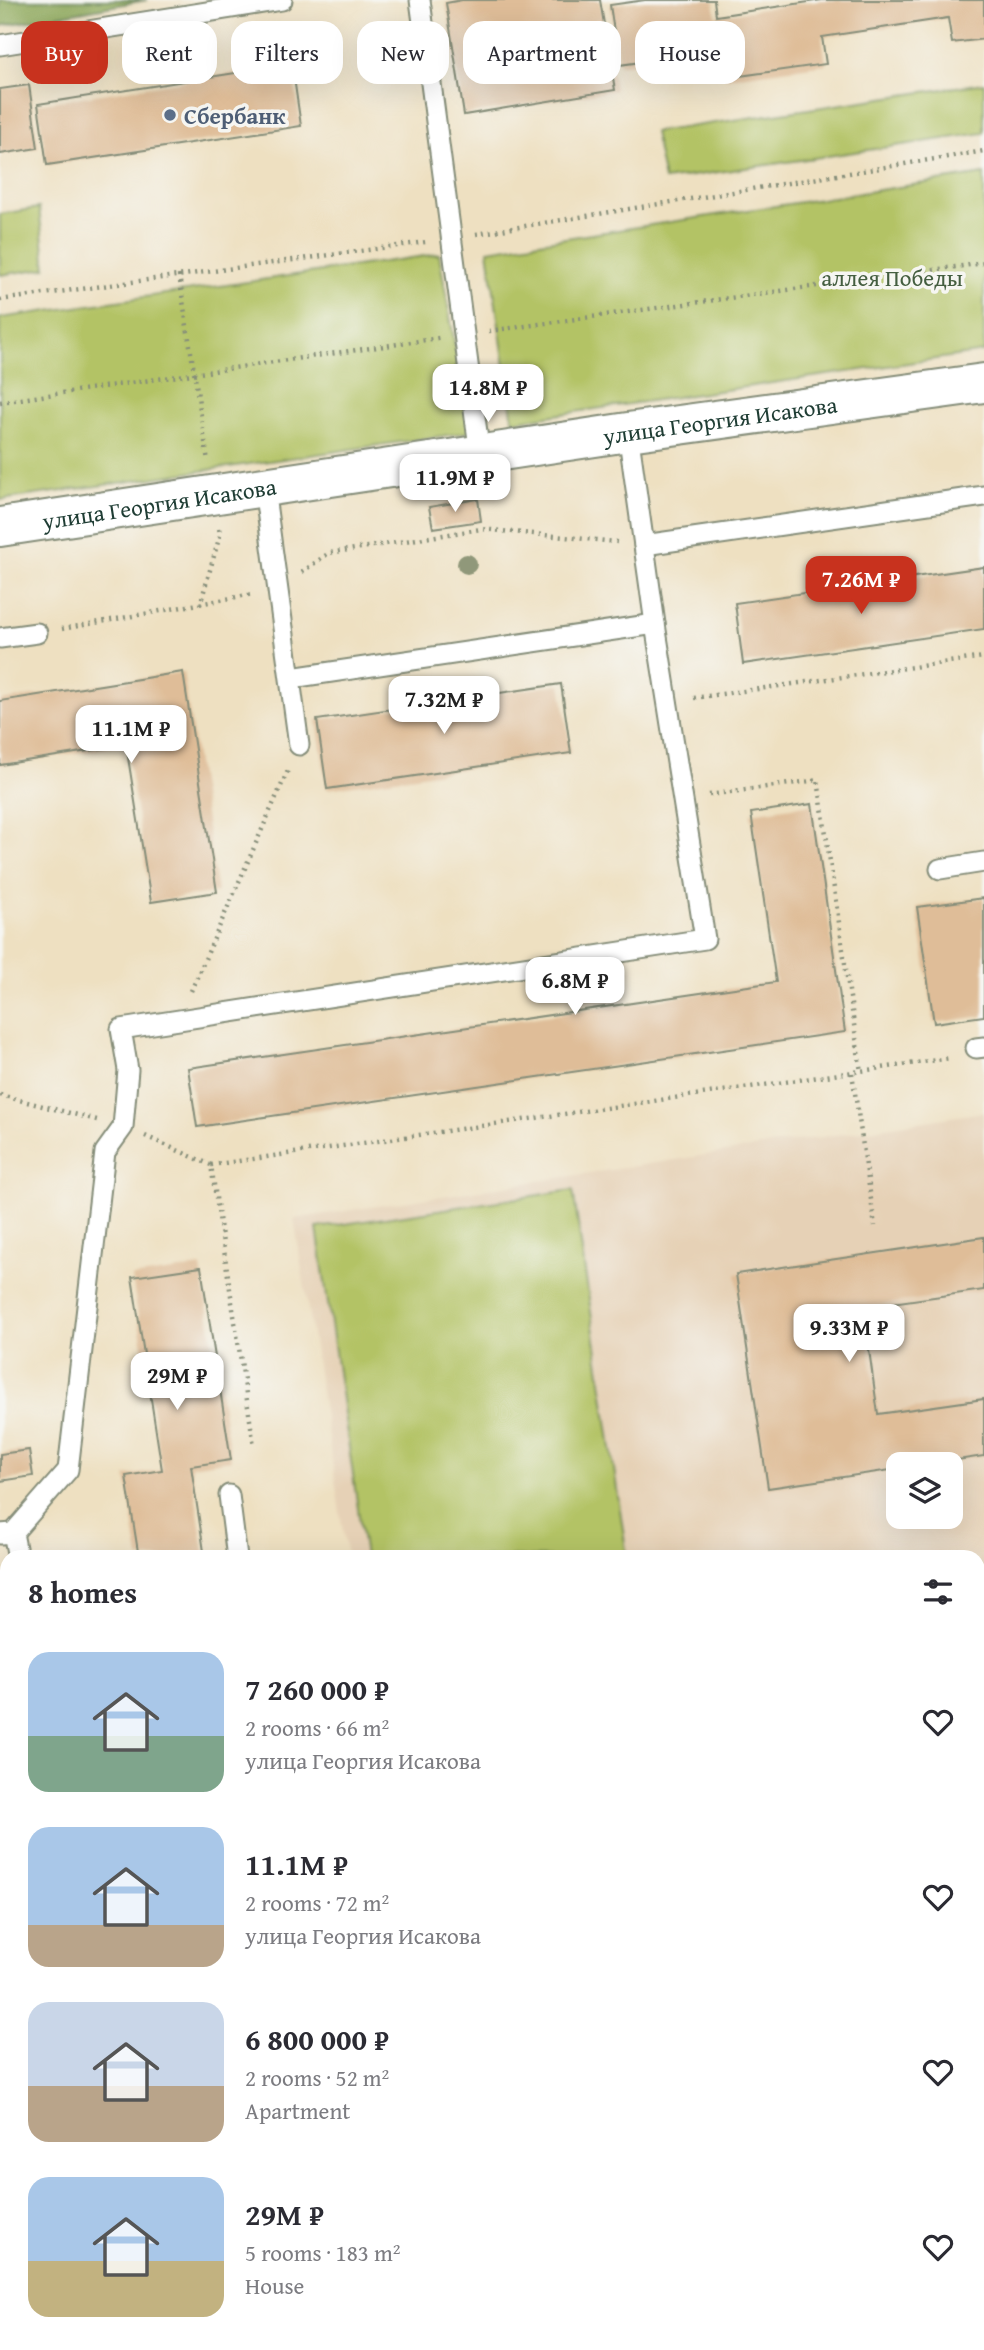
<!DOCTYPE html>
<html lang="en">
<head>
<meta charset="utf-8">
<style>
	body { margin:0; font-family:"Gentium Book Plus",serif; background:#f7f7f7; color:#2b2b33; height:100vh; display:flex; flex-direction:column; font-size:26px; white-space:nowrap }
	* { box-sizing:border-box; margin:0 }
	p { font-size:23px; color:#7c7c81 }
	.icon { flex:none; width:38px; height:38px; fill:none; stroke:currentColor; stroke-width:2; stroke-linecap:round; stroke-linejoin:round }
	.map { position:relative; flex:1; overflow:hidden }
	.side { position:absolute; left:0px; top:1550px; width:985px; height:800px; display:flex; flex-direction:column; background:#fff; border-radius:21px 21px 0 0; box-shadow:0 7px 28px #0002 }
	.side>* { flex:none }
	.hud { position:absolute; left:21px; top:21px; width:943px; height:63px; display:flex; gap:14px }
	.buttons { position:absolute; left:886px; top:1452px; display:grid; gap:14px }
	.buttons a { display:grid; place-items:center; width:77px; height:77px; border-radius:14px; background:#fff; box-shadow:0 7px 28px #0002; font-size:35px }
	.price { position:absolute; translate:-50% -60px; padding:0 16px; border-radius:14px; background:#fff; color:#222; font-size:23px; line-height:46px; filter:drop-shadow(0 2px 4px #0008) }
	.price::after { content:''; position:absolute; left:50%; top:42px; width:21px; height:16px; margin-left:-10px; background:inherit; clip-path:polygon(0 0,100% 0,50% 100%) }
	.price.selected { background:#c8321e; color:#fff }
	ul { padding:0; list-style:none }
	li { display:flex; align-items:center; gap:21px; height:175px; padding:0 28px }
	li span { display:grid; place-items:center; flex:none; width:196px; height:140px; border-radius:21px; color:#555 }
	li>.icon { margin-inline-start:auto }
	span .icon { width:84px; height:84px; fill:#fffc; stroke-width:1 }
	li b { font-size:30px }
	h2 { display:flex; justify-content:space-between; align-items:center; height:84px; padding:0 28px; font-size:30px }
	.chip { padding:0 24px; border-radius:21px; background:#fff; box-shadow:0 7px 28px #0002; font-size:24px; line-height:63px }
	.chip.selected { background:#c8321e; color:#fff }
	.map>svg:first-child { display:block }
	.built { fill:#e6d1b6; fill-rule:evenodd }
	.green { fill:#b3c365; stroke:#69804c; stroke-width:2 }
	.forest { fill:#8ea95a; stroke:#567347; stroke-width:2 }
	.building { fill:#dfbd98 }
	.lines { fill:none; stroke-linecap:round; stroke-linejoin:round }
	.service-casing { stroke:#868e7a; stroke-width:23 }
	.tertiary-casing { stroke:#868e7a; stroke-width:42 }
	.path { stroke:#868e7a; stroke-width:4.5; stroke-dasharray:2 5; stroke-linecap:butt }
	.service { stroke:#fff; stroke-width:19 }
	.tertiary { stroke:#fff; stroke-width:38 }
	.tree { fill:#90987a }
	.service-dot { fill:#5c6f8a; stroke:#f6f6f2; stroke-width:2.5 }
	.labels { text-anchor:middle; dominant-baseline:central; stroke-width:7; stroke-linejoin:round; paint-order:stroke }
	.service-label { font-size:23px; font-weight:bold; fill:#4e5e75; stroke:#f6f6f2; text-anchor:start }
	.park-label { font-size:23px; fill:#445e40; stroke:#f6f6f2 }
	.street-label { font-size:23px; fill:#1f3d34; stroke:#f6f6f2 }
</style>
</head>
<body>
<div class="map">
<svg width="984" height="2350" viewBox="0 0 984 2350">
	<rect width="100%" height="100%" fill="#f6f6f2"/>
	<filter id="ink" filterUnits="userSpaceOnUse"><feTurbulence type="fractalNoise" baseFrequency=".0143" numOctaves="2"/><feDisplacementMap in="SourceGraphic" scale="14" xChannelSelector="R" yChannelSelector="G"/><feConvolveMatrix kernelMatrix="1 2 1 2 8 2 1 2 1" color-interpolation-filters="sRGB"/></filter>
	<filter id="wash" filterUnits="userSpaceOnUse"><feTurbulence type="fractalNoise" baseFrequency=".00686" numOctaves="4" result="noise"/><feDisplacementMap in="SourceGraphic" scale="28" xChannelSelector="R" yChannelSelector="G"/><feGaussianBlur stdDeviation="1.57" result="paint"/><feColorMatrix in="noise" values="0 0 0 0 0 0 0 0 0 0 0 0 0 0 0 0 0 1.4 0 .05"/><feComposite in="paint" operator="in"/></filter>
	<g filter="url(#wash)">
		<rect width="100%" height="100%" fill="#eee0c1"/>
		<path class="built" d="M984,1112V1895L978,1896V1558L347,1557L294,1219ZM898,1465H950V1517H898Z"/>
		<g class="green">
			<polygon points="984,83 984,133 664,180 654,132"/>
			<polygon points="984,174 984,352 513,421 488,250"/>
			<polygon points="39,208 46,268 0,275 0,214"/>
			<polygon points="439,254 470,432 0,500 0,318"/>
			<polygon points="573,1190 627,1557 365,1557 317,1228"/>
		</g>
		<polygon class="forest" points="0,0 147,0 0,26"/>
		<g id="blocks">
			<g class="building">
				<polygon points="462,0 600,0 615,90 464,115 446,3"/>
				<polygon points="645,0 714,0 716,16 822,0 984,0 984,39 952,43 948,18 822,37 826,64 725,78 721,51 619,65 610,5"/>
				<polygon points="292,64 301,126 47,165 38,104"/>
				<polygon points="29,85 38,148 0,154 0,89"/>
				<polygon points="478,499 481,521 433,528 429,507"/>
				<polygon points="984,567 984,629 743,664 735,603"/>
				<polygon points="183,672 217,892 151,902 126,745 0,765 0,701"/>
				<polygon points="561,684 571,753 327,789 317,720"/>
				<polygon points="812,804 845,1032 197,1127 188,1068 776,982 751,813"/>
				<polygon points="984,898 984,1016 934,1023 917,907"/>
				<polygon points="984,1237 984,1290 863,1307 878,1414 984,1399 984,1456 924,1465 898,1465 898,1469 768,1488 736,1274"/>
				<polygon points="201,1267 231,1460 191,1466 205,1558 139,1558 126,1476 162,1470 132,1277"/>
				<polygon points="29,1450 33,1476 0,1481 0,1454"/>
				<polygon points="0,1813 7,1850 7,1884 0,1885"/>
				<polygon points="46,2343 97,2343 98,2350 47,2350"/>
				<polygon points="223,2343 277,2343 278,2347 303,2343 360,2343 361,2350 224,2350"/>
				<polygon points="753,2343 816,2343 817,2350 754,2350"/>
			</g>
		</g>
	</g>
	<g filter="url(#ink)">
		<use href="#blocks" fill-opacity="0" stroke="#868e7a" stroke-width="2"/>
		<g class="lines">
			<defs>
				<g id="service">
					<polyline points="420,0 480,455"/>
					<polyline points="0,45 282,0"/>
					<polyline points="264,488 299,745"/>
					<polyline points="644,545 984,496"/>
					<polyline points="0,638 37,633"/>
					<polyline points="291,678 655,624"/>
					<polyline points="940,869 984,862"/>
					<polyline points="976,1048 984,1047"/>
					<polyline points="229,1495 237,1558"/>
					<polyline points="13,1533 68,1470 105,1152 123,1127 128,1070 121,1029 705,939 655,624 628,432"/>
					<polyline points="0,1534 13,1533 18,1558"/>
					<polyline points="3,1915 7,1914"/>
					<polyline points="627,2343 635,2350"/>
				</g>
				<g id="tertiary">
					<path id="s1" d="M0,527L628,432L984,383"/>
				</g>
			</defs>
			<use href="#service" class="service-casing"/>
			<use href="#tertiary" class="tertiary-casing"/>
			<g class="path">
				<polyline points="476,234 984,151"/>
				<polyline points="179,275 208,461"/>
				<polyline points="0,300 426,242"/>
				<polyline points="489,331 984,263"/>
				<polyline points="0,402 439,338"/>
				<polyline points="302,572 329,553 481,529 617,542"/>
				<polyline points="200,605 220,535 219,528"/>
				<polyline points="62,629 253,594"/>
				<polyline points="694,698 984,657"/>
				<polyline points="709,795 818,780 861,1072"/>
				<polyline points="191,991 289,768"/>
				<polyline points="852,1073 875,1226"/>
				<polyline points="0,1095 97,1120"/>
				<polyline points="145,1136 211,1165 254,1446"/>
				<polyline points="211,1165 951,1058"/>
				<polyline points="0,2100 7,2095"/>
				<polyline points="0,2191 7,2190"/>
			</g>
			<use href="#service" class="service"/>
			<use href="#tertiary" class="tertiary"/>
		</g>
		<circle class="tree" cx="467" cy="564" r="10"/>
	</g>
	<circle class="service-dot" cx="170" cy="115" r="7"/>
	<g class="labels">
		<g class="service-label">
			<text x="184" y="115">Сбербанк</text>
		</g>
		<g class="park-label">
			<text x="892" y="277">аллея Победы</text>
		</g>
		<g class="street-label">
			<text stroke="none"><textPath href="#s1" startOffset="728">улица Георгия Исакова</textPath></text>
			<text stroke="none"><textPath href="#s1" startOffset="161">улица Георгия Исакова</textPath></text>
		</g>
	</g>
</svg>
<div class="buttons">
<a><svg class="icon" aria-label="layers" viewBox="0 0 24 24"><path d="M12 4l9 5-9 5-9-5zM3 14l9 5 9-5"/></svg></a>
</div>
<b class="price" style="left:488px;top:424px">14.8M ₽</b>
<b class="price" style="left:455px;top:514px">11.9M ₽</b>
<b class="price selected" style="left:861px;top:616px">7.26M ₽</b>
<b class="price" style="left:444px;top:736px">7.32M ₽</b>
<b class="price" style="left:131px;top:765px">11.1M ₽</b>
<b class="price" style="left:575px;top:1017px">6.8M ₽</b>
<b class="price" style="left:849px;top:1364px">9.33M ₽</b>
<b class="price" style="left:177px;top:1412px">29M ₽</b>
<div class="hud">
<a class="chip selected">Buy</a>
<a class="chip">Rent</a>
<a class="chip">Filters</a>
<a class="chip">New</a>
<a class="chip">Apartment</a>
<a class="chip">House</a>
</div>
<section class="side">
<h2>8 homes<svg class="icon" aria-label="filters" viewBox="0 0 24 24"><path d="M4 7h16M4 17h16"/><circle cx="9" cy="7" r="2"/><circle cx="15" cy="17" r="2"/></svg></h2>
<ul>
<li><span style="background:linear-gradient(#a9c7e8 60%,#7fa58c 0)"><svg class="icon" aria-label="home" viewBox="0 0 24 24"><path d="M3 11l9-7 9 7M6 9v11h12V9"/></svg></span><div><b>7 260 000 ₽</b><p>2 rooms · 66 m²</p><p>улица Георгия Исакова</p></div><svg class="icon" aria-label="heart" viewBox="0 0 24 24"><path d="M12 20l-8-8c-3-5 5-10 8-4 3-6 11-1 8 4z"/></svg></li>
<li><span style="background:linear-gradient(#a9c7e8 70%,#b9a48a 0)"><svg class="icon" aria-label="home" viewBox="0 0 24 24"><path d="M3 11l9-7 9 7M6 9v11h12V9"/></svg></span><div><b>11.1M ₽</b><p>2 rooms · 72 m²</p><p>улица Георгия Исакова</p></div><svg class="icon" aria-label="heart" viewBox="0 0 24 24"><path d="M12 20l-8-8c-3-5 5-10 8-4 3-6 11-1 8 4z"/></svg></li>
<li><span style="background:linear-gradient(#c9d6e8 60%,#b9a48a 0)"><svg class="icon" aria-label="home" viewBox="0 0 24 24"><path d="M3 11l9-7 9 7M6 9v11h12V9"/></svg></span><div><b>6 800 000 ₽</b><p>2 rooms · 52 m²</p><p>Apartment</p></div><svg class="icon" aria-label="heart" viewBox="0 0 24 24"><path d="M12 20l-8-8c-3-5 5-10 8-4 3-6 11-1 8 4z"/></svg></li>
<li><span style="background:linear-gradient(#a9c7e8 60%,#c2b280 0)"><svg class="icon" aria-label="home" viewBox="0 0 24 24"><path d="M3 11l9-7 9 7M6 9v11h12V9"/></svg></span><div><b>29M ₽</b><p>5 rooms · 183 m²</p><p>House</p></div><svg class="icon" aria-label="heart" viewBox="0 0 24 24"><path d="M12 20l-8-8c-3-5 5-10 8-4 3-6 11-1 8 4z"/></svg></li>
</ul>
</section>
</div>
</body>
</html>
